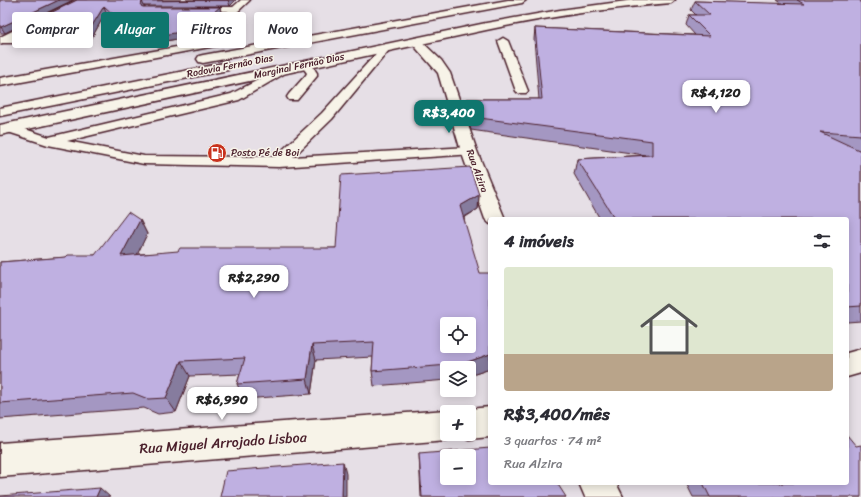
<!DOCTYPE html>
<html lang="pt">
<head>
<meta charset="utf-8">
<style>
	body { margin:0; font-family:Sriracha,sans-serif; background:#f2f2f3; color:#2b2b33; height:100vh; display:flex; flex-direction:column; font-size:15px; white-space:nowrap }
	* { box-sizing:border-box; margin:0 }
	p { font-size:13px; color:#7c7c81 }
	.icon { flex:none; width:22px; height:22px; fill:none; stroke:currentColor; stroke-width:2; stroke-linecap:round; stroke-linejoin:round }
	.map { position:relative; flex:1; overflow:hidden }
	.sheet { position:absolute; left:488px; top:217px; width:361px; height:268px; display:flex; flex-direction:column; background:#fff; border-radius:4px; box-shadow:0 2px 10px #0003 }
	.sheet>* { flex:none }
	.top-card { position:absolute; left:12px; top:12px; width:380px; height:36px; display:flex; gap:8px }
	.tools { position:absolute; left:440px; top:317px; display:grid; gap:8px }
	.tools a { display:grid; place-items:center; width:36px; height:36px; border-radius:4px; background:#fff; box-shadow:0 2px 10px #0003; font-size:20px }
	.price { position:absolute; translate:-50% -34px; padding:0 9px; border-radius:8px; background:#fff; color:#222; font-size:13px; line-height:26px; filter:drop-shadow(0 1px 2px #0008) }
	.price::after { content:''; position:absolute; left:50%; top:24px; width:12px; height:9px; margin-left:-6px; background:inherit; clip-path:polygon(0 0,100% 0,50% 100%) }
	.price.active { background:#0f766e; color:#fff }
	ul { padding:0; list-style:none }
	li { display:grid; align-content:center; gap:8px; height:212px; padding:0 16px }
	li+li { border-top:1px solid #e1e1e2 }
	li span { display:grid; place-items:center; height:124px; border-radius:4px; color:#555 }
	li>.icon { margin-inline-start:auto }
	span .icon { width:72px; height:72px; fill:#fffc; stroke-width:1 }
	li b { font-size:17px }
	h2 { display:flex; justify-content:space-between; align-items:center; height:48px; padding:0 16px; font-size:17px }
	.pill { padding:0 14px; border-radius:4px; background:#fff; box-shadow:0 2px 10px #0003; font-size:14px; line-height:36px }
	.pill.active { background:#0f766e; color:#fff }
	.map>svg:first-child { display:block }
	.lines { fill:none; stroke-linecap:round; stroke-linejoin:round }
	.lane-casing { stroke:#4a1f2b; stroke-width:3 }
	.street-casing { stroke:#4a1f2b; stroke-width:3 }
	.highway-casing { stroke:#4a1f2b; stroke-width:3 }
	.lane { fill:#f7f3e8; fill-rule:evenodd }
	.street { fill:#f7f3e8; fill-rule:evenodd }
	.highway { fill:#f7f3e8; fill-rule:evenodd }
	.wall { fill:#a497c2; stroke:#4a1f2b }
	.shaded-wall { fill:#867b9e; stroke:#4a1f2b }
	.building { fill:#bfb0e1; stroke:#4a1f2b; fill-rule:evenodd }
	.labels { text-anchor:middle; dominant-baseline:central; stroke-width:3; stroke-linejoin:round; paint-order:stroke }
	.far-street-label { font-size:10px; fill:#4a1f2b; stroke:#f7f3e8 }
	.far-poi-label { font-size:10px; fill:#4a1f2b; stroke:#f7f3e8; text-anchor:start }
	.near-street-label { font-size:14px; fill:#4a1f2b; stroke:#f7f3e8 }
</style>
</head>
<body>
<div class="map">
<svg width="861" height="497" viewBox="0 0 861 497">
	<rect width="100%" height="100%" fill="#e6dfe6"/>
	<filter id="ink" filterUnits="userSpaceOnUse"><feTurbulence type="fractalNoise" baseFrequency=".025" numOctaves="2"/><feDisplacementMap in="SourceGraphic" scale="8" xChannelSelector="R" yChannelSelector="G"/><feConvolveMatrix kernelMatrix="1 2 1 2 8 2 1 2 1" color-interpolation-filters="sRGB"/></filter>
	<g filter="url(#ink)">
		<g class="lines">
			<defs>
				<g id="lane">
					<polygon points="192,7 236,7 240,9 236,11 192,11"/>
					<polygon points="0,37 72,37 77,40 72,43 1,43"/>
					<polygon points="503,38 508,41 528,91 526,93 518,93 516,91 498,41"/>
					<polygon points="386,45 391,48 389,50 332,119 293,157 469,147 474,148 476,151 474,154 279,167 144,164 48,145 5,131 3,128 5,125 10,124 49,137 231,94 283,67 288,70 287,72 239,100 67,141 144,156 275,157 322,113 383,46"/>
					<path d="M306,62C311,63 314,68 317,73V76L297,100H289L287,97L289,94L306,75L307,73L301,65Z"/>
				</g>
				<g id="street">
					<polygon points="76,0 87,0 0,44 0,37"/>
					<polygon points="241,0 250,0 198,49 190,49 188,47 190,45"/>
					<polygon points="415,38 419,39 441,60 450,73 477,151 505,219 490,219 490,224 485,219 461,151 438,73 410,41"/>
					<polygon points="861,349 861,373 847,377 847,353"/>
					<polygon points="490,407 490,437 469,439 458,435 447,440 0,477 0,443 447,410 451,412 447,412 447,434 469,434 469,412 462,412 469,409"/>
					<polygon points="579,483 616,483 623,497 585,497"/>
				</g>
				<g id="highway">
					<polygon points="508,0 526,0 522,3 203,63 199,62 197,59 199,56 203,55"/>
					<path d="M634,0H675L671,3C609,8 547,17 486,30L0,135V125L47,115L486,23L560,10Z"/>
					<polygon points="222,39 226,40 227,42 226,44 0,86 0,78"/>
					<polygon points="224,63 228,64 230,67 228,70 0,116 0,108"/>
				</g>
			</defs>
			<use href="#lane" class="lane-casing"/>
			<use href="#street" class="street-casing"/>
			<use href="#highway" class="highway-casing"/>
			<use href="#lane" class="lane"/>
			<use href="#street" class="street"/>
			<use href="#highway" class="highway"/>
		</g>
		<g class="wall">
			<polygon points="0,0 73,0 5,33 0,33"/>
			<polygon points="77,0 236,0 230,6 144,6 144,7 220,7 221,12 194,36 143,45 106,12 90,41 78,41 72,36 24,36 21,29 23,28 22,27"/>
			<polygon points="777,0 859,0 861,1 861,150 859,150 861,151 861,321 847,322 847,219 600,219 574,174 577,159 645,155 471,130 465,113 466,99 539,99 534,39 535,28 695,35 686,25 689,15 696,15 691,10 695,1 783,4"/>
			<polygon points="479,195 478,209 464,218 490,369 469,376 469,368 447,368 447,380 374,386 372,371 373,357 316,360 311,394 244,399 237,384 240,374 190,376 176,412 158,414 144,408 0,419 0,262 95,255 140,220 147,234 137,254 336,248"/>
			<polygon points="419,454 566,497 421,497"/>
			<polygon points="686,483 847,483 861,497 693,497"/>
		</g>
		<g class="shaded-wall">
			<polygon points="59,0 73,0 5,33 1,27"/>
			<polygon points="228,0 236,0 230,6"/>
			<polygon points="142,1 144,6 144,11 141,6"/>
			<polygon points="104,6 106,12 90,41 87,34"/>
			<polygon points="220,7 221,12 194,36 143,45 140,39"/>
			<polygon points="479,195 478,209 459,220 460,206"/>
			<polygon points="140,220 147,234 130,270 121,256"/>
			<polygon points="312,345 316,360 311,394 307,379"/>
			<polygon points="490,354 490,369 469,376 469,368 461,368 462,364"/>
			<polygon points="181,361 190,376 176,412 166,398"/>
			<polygon points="343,462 346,474 346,497 342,497"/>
			<polygon points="100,488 110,497 96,497"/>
		</g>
		<g class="building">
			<polygon points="0,0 59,0 1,27 0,27"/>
			<polygon points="77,0 228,0 142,1 141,6 143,7 220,7 192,30 140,39 104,6 87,34 76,34 69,29 21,29 27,27 22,27"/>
			<polygon points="797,0 859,0 861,1 861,135 820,132 861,151 861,306 847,307 847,219 615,219 577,159 652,155 652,141 472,117 466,99 542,99 535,28 710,36 689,15 710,15 695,1 804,4"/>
			<path d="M470,167L479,195L460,206L480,273H490V354L462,364L372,371L374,342L312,345L307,379L237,384L245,358L181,361L166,398L148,399L133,393L0,403V262L66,257L68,255H95L128,212L140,220L121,256L178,251L180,248H336L341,175ZM447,324H469V346H447Z"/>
			<polygon points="847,435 856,446 861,445 861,497 710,497 703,483 847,483"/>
			<path d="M490,448V483H557L566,497H422L419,454ZM447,456H469V478H447Z"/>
			<polygon points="343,462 342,497 220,497 226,471"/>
			<polygon points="100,488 96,497 0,497 0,496"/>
		</g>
	</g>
	<defs>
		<symbol id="fuel-disc" viewBox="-11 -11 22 22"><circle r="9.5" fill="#c8321e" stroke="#f7f3e8"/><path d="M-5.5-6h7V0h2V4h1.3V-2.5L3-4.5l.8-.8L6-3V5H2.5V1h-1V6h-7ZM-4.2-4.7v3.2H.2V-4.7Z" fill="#fff"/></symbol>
	</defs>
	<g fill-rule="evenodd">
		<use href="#fuel-disc" x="206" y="142" width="22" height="22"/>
	</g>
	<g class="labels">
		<g class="far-street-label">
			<text transform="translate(230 66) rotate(-11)">Rodovia Fernão Dias</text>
			<text transform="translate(299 66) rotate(-12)">Marginal Fernão Dias</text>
			<text transform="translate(477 171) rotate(70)">Rua Alzira</text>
		</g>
		<g class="far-poi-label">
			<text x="231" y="153">Posto Pé de Boi</text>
		</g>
		<g class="near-street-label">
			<text transform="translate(223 443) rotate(-4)">Rua Miguel Arrojado Lisboa</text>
		</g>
	</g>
</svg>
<div class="tools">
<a><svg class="icon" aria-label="locate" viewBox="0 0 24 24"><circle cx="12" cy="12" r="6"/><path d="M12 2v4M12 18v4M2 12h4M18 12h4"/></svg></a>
<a><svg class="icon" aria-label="layers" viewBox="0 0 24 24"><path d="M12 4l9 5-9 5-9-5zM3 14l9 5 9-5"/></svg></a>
<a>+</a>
<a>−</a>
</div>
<b class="price" style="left:716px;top:114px">R$4,120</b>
<b class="price active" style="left:449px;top:134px">R$3,400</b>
<b class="price" style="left:254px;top:299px">R$2,290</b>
<b class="price" style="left:222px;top:421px">R$6,990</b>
<div class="top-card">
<a class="pill">Comprar</a>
<a class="pill active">Alugar</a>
<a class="pill">Filtros</a>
<a class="pill">Novo</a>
</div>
<section class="sheet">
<h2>4 imóveis<svg class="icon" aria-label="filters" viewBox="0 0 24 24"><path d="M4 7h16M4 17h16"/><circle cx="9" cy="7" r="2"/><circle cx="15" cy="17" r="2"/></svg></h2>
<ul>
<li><span style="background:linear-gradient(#dfe7d0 70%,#b9a48a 0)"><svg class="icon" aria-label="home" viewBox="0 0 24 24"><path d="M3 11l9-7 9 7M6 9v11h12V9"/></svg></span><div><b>R$3,400/mês</b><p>3 quartos · 74 m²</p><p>Rua Alzira</p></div></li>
</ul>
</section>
</div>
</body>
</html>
